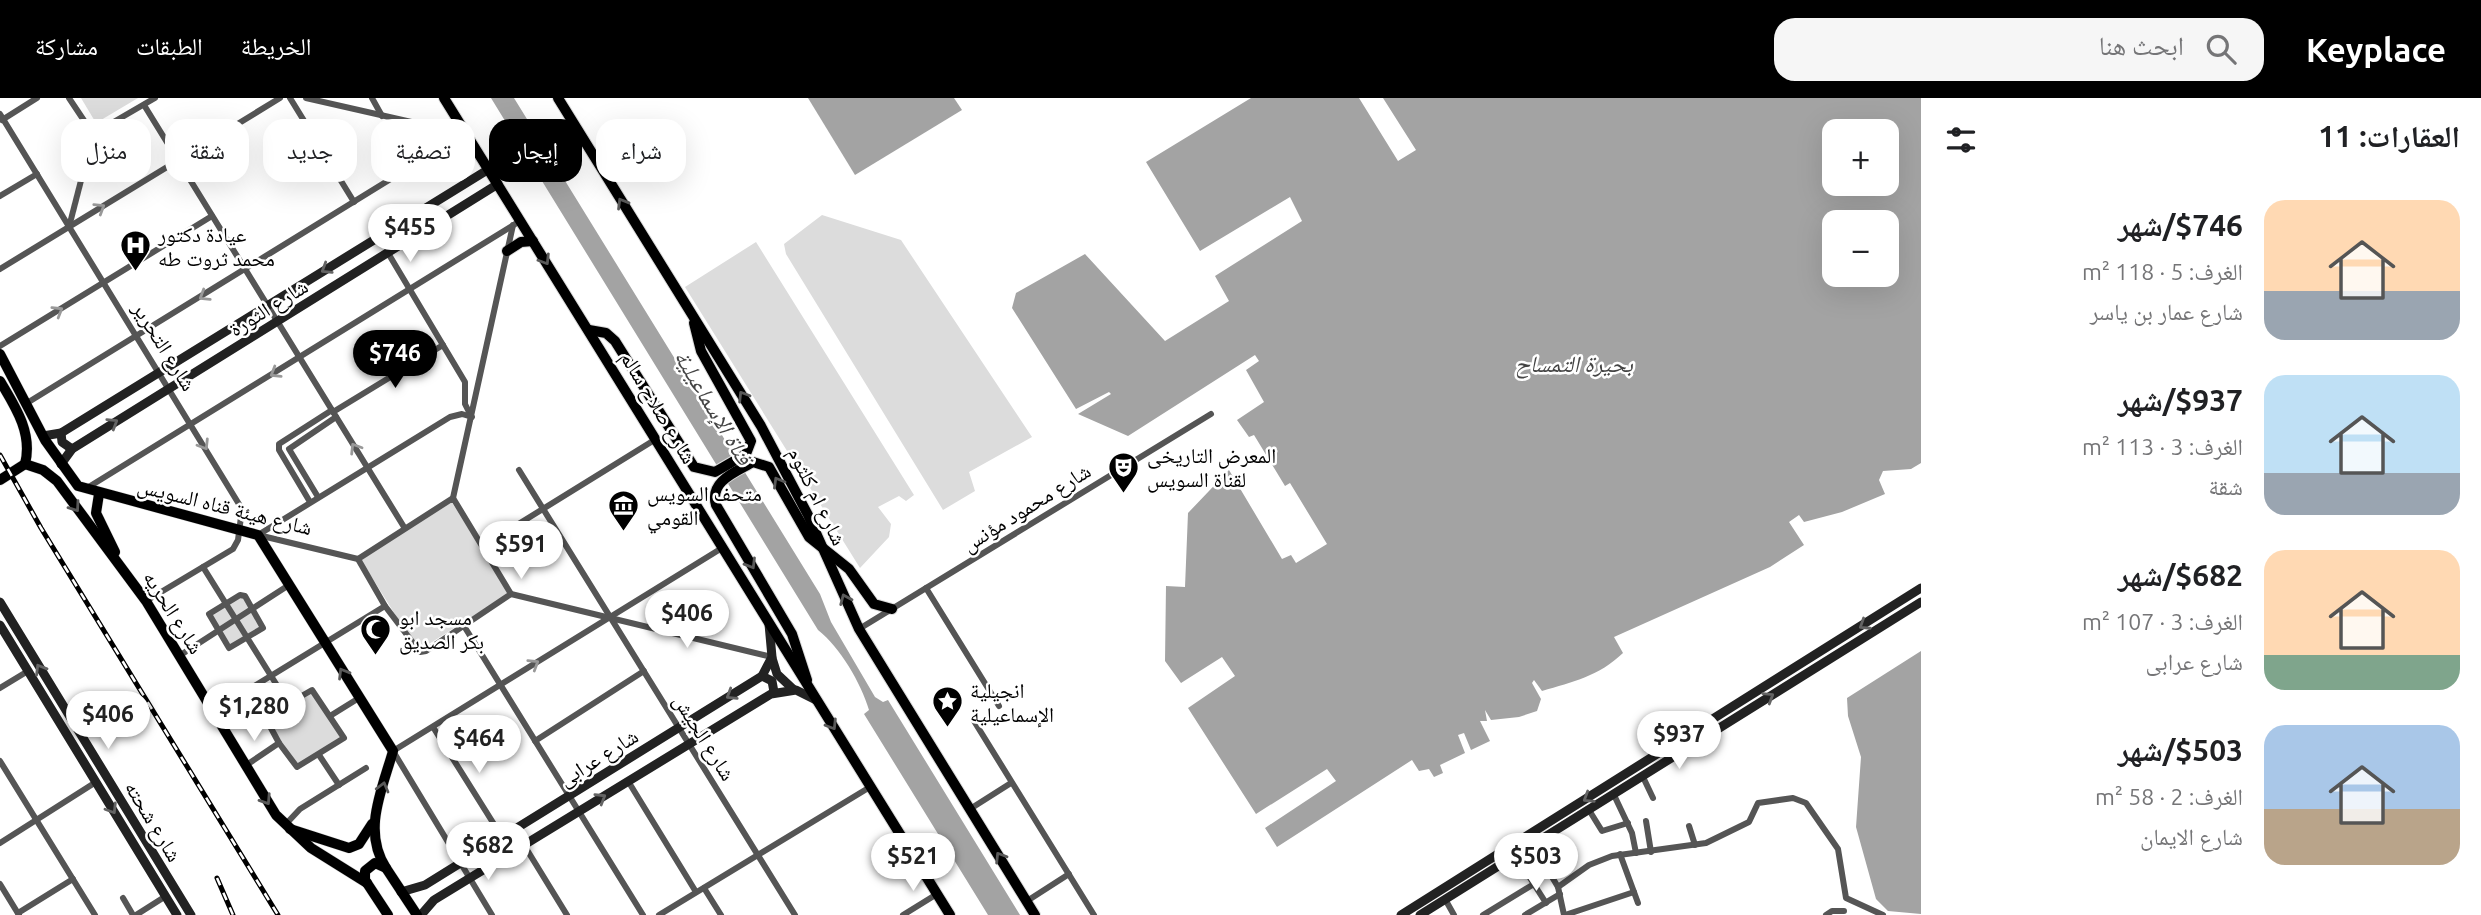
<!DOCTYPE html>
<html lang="ar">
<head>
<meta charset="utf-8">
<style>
	body { margin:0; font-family:Ubuntu,"Noto Naskh Arabic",sans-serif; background:#f6f6f6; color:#202124; direction:rtl; height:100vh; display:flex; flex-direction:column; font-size:26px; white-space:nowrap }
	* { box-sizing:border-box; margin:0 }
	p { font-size:23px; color:#757577 }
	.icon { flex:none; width:38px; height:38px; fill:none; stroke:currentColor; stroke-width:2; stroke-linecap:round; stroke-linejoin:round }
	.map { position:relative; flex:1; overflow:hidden; direction:ltr }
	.panel { display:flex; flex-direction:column; background:#fff; width:560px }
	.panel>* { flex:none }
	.top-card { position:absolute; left:21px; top:21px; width:665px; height:63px; direction:rtl; display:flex; gap:14px }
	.controls { position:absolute; left:1822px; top:21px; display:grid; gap:14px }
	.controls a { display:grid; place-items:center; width:77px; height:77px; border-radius:14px; background:#fff; box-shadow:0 7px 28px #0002; font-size:35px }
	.price { position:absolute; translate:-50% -60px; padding:0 16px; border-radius:24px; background:#fff; color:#222; font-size:23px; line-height:46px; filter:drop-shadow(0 2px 4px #0008) }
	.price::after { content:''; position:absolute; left:50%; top:42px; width:21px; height:16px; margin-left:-10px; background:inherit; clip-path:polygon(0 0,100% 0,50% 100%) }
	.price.active { background:#000; color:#fff }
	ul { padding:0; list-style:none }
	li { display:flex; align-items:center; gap:21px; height:175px; padding:0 21px }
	li span { display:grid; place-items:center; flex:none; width:196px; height:140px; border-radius:21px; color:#555 }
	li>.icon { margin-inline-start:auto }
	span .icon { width:84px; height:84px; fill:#fffc; stroke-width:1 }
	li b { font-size:30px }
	h2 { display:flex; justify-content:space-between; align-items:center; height:84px; padding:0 21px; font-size:30px }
	.chip { padding:0 24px; border-radius:21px; background:#fff; box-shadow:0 7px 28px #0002; font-size:24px; line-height:63px }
	.chip.active { background:#000; color:#fff }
	header { display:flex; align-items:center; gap:42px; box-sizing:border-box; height:98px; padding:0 35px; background:#000; color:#fff }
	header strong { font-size:33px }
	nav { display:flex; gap:38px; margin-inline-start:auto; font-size:24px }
	.search { width:490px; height:63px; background:#f6f6f6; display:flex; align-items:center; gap:18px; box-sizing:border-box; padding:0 24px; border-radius:21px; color:#757577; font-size:26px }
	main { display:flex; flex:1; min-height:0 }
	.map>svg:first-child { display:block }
	.green { fill:#dcdcdc }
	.water { fill:#a3a3a3; fill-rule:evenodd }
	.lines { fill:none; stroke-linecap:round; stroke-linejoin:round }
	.primary-casing { stroke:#dbdbdb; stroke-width:11 }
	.highway-casing { stroke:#dbdbdb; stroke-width:12 }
	.street { stroke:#555; stroke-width:6 }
	.secondary { stroke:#222; stroke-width:9 }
	.primary { stroke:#000; stroke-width:10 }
	.highway { stroke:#000; stroke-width:10 }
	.rail-casing { stroke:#000; stroke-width:5 }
	.rail { stroke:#fff; stroke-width:2.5; stroke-dasharray:8; stroke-linecap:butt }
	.oneway { stroke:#595959 }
	.oneway2 { stroke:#999 }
	.oneway3 { stroke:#646464 }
	.labels { text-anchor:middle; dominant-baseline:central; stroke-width:5; stroke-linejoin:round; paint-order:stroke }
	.poi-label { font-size:21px; fill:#000; stroke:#fff; text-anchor:start }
	.street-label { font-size:21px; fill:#000; stroke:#fff }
	.water-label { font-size:23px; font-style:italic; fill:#444; stroke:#fff }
</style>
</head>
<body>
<header>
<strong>Keyplace</strong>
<div class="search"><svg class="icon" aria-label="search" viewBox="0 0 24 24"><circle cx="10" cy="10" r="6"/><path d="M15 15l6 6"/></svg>ابحث هنا</div>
<nav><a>الخريطة</a><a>الطبقات</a><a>مشاركة</a></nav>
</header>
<main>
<section class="panel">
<h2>العقارات: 11<svg class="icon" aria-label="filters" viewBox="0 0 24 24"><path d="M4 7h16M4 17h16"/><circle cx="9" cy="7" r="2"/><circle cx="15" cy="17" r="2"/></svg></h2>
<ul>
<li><span style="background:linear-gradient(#ffd9b3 65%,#9aa5b1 0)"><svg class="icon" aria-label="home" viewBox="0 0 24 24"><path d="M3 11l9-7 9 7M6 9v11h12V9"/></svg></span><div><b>$746/شهر</b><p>الغرف: 5 · 118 m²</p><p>شارع عمار بن ياسر</p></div></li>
<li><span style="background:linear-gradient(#bfe0f5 70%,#9aa5b1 0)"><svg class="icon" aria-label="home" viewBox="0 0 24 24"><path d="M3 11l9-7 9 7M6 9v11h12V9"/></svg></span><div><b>$937/شهر</b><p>الغرف: 3 · 113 m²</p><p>شقة</p></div></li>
<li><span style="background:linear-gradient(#ffd9b3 75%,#7fa58c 0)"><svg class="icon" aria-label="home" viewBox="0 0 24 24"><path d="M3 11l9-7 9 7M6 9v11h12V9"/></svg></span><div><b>$682/شهر</b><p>الغرف: 3 · 107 m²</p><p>شارع عرابى</p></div></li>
<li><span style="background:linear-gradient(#a9c7e8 60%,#b9a48a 0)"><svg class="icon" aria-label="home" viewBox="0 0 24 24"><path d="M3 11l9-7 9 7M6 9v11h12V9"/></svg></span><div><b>$503/شهر</b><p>الغرف: 2 · 58 m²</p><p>شارع الايمان</p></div></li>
</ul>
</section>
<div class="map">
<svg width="1921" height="817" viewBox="0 0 1921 817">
	<rect width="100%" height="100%" fill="#fff"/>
	<g class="green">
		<polygon points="81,0 138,0 96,25"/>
		<polygon points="822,117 901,142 1032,339 969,374 975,393 943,412 786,156 784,146"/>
		<polygon points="756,144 914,397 906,403 899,398 878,409 891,426 889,439 860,470 685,189"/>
		<polygon points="451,403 509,495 418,553 361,462"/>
		<polygon points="241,497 263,527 232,550 210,515"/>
		<polygon points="310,592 344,638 297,669 265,619"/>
	</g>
	<g class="water">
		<path d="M491,0H514L820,496L831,524L875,599L883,604L888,602L1020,817H988L864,616L869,612C861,585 840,549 818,532Z"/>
		<polygon points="808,0 954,0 962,12 855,77"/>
		<path d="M1251,0H1359L1398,63L1416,52L1383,0H1921V365L1911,371L1883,373L1879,382L1885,396L1842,414L1804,424L1799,417L1789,424L1804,447L1770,469L1614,539L1623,555C1599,578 1573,584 1542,593L1534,582L1532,585L1541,601L1537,613L1519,619L1491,622L1485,612L1487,623H1480L1490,643L1471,652L1464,635L1458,637L1465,655L1440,667L1443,675L1434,679L1429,671L1419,673L1412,662L1277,749L1265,730L1336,683L1327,671L1256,716L1188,610L1235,578L1222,559L1181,585L1165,563L1166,488L1185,489L1188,415L1229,372L1282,461L1291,457L1296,465L1327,446L1290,385L1285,388L1254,337L1249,339L1237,322L1264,304L1246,272L1259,263L1255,257L1128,338L1078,316L1111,296L1109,294L1076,311L1012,210L1016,195L1085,156L1165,243L1229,203L1215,178L1302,123L1290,99L1200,153L1146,64ZM1834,33H1886V86H1834ZM1834,124H1886V177H1834Z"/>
		<polygon points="1921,553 1921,816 1888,813 1876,801 1856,729 1861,659 1848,618 1847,600"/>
	</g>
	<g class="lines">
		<defs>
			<g id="primary">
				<path d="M0,256L45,342L78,388L258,437L393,653C382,692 362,733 386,770"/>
				<path d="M0,283C15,308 33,335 25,366"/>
				<polyline points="25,366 43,372 57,383 146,503 276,717 311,750 367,785"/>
				<polyline points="0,382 25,366"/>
				<polyline points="99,396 96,415 115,454"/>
				<polyline points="290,731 349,750 359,746 372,726"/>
				<polyline points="388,817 365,782 365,773 375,765 386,770 417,817"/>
			</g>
			<g id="highway">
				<polyline points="444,0 950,817"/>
				<polyline points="558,0 761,328 808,417 859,531 1035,817"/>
				<polyline points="507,153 521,144 533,143"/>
				<polyline points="589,232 606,235 615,243 694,369 715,374 746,356 751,343 701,253 694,225"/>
				<path d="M807,582L792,536L716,407C709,383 736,374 753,364L769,369L809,439L849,471L874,506L892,511"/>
			</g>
		</defs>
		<use href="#primary" class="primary-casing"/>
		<use href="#highway" class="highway-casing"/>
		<g class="street">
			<polyline points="69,0 93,36 155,0"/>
			<polyline points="290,0 354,104"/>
			<polyline points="306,0 451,33"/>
			<polyline points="372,0 382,18"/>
			<polyline points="144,7 404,429"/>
			<polyline points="0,16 242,411 238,442 233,451 146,503"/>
			<polyline points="2,22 37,0"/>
			<polyline points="0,98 37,76"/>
			<polyline points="69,129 93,36"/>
			<polyline points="388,155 465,284 465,306 471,318"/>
			<polyline points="0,171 280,0"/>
			<polyline points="0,248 212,118"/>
			<polyline points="27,305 428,58 447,41 456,22"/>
			<polyline points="333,314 443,247"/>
			<polyline points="519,372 795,817"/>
			<polyline points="87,390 520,123"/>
			<polyline points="318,399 289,351 336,319"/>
			<polygon points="453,400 511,496 426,553 420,554 385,508 358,461"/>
			<polyline points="453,400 513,127"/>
			<polyline points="310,404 279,352 279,346 332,312"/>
			<polyline points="258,437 450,319 462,316 472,319"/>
			<polyline points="258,437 358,461"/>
			<polyline points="483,448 656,341"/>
			<polyline points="203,469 288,605"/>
			<polyline points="926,490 999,608"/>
			<polyline points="511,496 772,559"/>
			<polygon points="240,497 245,498 263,530 229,550 209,516"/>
			<polyline points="464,528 643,817"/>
			<polyline points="859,531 1211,316"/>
			<polyline points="179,558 289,487"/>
			<polyline points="0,590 28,573"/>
			<polygon points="312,592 344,640 297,669 279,645 265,619"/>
			<polyline points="330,618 359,600"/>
			<polyline points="218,620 225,606 385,508"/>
			<polyline points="974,623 1094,817"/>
			<polyline points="433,629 502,739"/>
			<polyline points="535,643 644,573"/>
			<polyline points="319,657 339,687"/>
			<polyline points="0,663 95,817"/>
			<polyline points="245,668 279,645"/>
			<polyline points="1643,679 1653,700"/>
			<polyline points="628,683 696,794"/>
			<polyline points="1614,697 1632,735 1636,755"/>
			<polyline points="970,711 1011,685"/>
			<polyline points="1589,712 1602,733 1628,725"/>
			<polyline points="1646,723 1651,754"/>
			<polyline points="285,727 300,711 366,670"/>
			<polyline points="1689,728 1695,747"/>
			<polyline points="0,745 96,684"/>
			<polyline points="524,747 567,817"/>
			<polyline points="1533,747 1558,789 1564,817"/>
			<polyline points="1620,756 1638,805"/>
			<polyline points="1516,758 1546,805"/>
			<polyline points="0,786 19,817"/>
			<polyline points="1558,789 1589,767 1612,758 1706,745 1749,724 1758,705 1793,700 1806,705 1838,751 1846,800 1883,817"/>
			<polyline points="704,790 721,817"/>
			<polyline points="123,800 133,817"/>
			<polyline points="1445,801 1454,817"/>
			<polyline points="1027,803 1069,776"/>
			<polyline points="18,815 73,781"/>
			<polyline points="136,817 166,798"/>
			<polyline points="492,817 393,653 722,450"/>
			<polyline points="659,817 870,689"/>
			<polyline points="903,817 937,796"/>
			<polyline points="1483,817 1534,786"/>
			<polyline points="1525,817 1560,796"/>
			<polyline points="1565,817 1634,794"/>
			<polyline points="1826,817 1832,813 1844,813"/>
		</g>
		<g class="secondary">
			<polyline points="61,335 62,344 72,351"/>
			<polyline points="43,338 61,335 489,71"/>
			<polyline points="61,366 72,351 498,86"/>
			<polyline points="0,504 191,817"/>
			<polyline points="0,527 177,817"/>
			<polyline points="772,560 777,576 793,591"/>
			<polyline points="762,578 772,583 774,594"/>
			<polyline points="401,794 425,787 762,578 772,559 769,526"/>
			<polyline points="421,817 434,802 771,596 796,592 816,602"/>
			<polyline points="1401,817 1921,490"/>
			<polyline points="1420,817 1921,504"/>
		</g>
		<use href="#primary" class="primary"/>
		<use href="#highway" class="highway"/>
		<defs>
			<g id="rail">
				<polyline points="0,357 41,430 278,817"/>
				<polyline points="217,780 233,817"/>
			</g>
		</defs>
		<use href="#rail" class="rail-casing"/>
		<use href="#rail" class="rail"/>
	</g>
	<defs><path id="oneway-chevron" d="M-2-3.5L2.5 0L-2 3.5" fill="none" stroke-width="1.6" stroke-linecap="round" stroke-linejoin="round" transform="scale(1.75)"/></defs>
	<g class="oneway">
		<use href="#oneway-chevron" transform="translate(622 105) rotate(-121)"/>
		<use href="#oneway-chevron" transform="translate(545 162) rotate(58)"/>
		<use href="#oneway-chevron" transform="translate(743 298) rotate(-122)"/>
		<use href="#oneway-chevron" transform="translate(778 384) rotate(-120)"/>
		<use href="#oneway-chevron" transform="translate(75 409) rotate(55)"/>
		<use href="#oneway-chevron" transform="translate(751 466) rotate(59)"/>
		<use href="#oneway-chevron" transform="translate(845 501) rotate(-113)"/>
		<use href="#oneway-chevron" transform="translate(343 575) rotate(-121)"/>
		<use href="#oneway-chevron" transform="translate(832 627) rotate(58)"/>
		<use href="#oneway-chevron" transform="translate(383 689) rotate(-75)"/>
		<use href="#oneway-chevron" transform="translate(266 702) rotate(57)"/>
		<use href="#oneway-chevron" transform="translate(1000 759) rotate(-122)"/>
	</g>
	<g class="oneway2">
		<use href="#oneway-chevron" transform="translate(100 110) rotate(-32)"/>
		<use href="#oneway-chevron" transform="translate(204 198) rotate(148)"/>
		<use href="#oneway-chevron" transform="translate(58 213) rotate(-31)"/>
		<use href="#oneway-chevron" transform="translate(275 275) rotate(149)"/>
		<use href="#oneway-chevron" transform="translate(204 347) rotate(58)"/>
		<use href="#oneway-chevron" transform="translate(355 350) rotate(-122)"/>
		<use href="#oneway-chevron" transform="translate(534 566) rotate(-32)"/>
	</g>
	<g class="oneway3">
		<use href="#oneway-chevron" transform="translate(326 171) rotate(148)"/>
		<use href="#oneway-chevron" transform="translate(113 325) rotate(-32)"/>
		<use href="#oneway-chevron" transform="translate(1864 527) rotate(147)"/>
		<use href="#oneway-chevron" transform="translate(40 571) rotate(-121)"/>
		<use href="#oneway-chevron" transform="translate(731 597) rotate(148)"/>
		<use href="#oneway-chevron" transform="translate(1769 599) rotate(-32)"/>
		<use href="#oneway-chevron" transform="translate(601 700) rotate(-31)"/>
		<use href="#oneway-chevron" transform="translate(1588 700) rotate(148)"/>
		<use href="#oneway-chevron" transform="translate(112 711) rotate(58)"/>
	</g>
	<defs>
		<symbol id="hospital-pin" viewBox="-11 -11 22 30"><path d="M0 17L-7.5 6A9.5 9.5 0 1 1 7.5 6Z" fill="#000" stroke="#fff"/><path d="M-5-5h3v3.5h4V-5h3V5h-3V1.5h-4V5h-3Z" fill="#fff"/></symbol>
		<symbol id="theatre-pin" viewBox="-11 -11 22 30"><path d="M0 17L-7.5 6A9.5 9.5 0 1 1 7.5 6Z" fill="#000" stroke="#fff"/><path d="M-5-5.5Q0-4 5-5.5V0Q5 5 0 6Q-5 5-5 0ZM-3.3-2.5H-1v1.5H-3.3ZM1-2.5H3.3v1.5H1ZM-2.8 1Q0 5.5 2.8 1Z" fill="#fff"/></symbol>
		<symbol id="museum-pin" viewBox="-11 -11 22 30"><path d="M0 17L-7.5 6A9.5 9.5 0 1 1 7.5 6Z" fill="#000" stroke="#fff"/><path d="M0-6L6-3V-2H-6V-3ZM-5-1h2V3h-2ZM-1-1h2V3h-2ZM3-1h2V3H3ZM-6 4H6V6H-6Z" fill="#fff"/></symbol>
		<symbol id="mosque-pin" viewBox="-11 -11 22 30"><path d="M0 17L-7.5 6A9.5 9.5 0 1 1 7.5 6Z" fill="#000" stroke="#fff"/><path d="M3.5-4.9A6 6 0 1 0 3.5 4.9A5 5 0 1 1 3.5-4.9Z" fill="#fff"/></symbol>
		<symbol id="sight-pin" viewBox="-11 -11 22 30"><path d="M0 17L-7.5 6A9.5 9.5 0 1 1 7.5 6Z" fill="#000" stroke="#fff"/><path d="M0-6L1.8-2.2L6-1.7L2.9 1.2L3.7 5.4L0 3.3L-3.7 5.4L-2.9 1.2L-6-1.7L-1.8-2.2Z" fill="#fff"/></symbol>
	</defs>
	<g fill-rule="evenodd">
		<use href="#hospital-pin" x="118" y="130" width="35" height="47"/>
		<use href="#theatre-pin" x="1106" y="352" width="35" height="47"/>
		<use href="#museum-pin" x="606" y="390" width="35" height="47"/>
		<use href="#mosque-pin" x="358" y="514" width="35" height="47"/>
		<use href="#sight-pin" x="930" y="586" width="35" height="47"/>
	</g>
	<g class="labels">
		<g class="poi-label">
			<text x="158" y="136">عيادة دكتور<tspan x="158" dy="24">محمد ثروت طه</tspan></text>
			<text x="1147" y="357">المعرض التاريخى<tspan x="1147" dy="24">لقناة السويس</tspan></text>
			<text x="647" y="395">متحف السويس<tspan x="647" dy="24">القومي</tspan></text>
			<text x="399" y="519">مسجد ابو<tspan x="399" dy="24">بكر الصديق</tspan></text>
			<text x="970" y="592">انجيلية<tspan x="970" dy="24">الإسماعيلية</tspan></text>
		</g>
		<g class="street-label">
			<text transform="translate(268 209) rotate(-32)">شارع الثورة</text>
			<text transform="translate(165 248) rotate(58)">شارع التحرير</text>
			<text transform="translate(659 309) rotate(59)">شارع صلاح سالم</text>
			<text transform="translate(818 398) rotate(64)">شارع ام كلثوم</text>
			<text transform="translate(225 408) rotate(14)">شارع هيئة قناه السويس</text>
			<text transform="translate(1026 409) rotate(-32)">شارع محمود مؤنس</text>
			<text transform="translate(174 514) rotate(58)">شارع الحريه</text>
			<text transform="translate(705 639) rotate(58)">شارع الجيش</text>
			<text transform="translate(598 659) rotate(-32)">شارع عرابى</text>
			<text transform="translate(154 723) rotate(59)">شارع شحته</text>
		</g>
		<g class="water-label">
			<text x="1574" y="265">بحيرة التمساح</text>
			<text transform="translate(714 309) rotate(59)">قناة الإسماعيلية</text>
		</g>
	</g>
</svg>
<div class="controls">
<a>+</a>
<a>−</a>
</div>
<b class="price" style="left:410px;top:166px">$455</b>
<b class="price active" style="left:395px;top:292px">$746</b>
<b class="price" style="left:521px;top:483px">$591</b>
<b class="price" style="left:687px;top:552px">$406</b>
<b class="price" style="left:254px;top:645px">$1,280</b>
<b class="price" style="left:108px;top:653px">$406</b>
<b class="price" style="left:1679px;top:673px">$937</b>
<b class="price" style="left:479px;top:677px">$464</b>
<b class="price" style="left:488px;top:784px">$682</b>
<b class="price" style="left:913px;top:795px">$521</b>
<b class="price" style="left:1536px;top:795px">$503</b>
<div class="top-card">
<a class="chip">شراء</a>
<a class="chip active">إيجار</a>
<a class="chip">تصفية</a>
<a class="chip">جديد</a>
<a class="chip">شقة</a>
<a class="chip">منزل</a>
</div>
</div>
</main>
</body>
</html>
